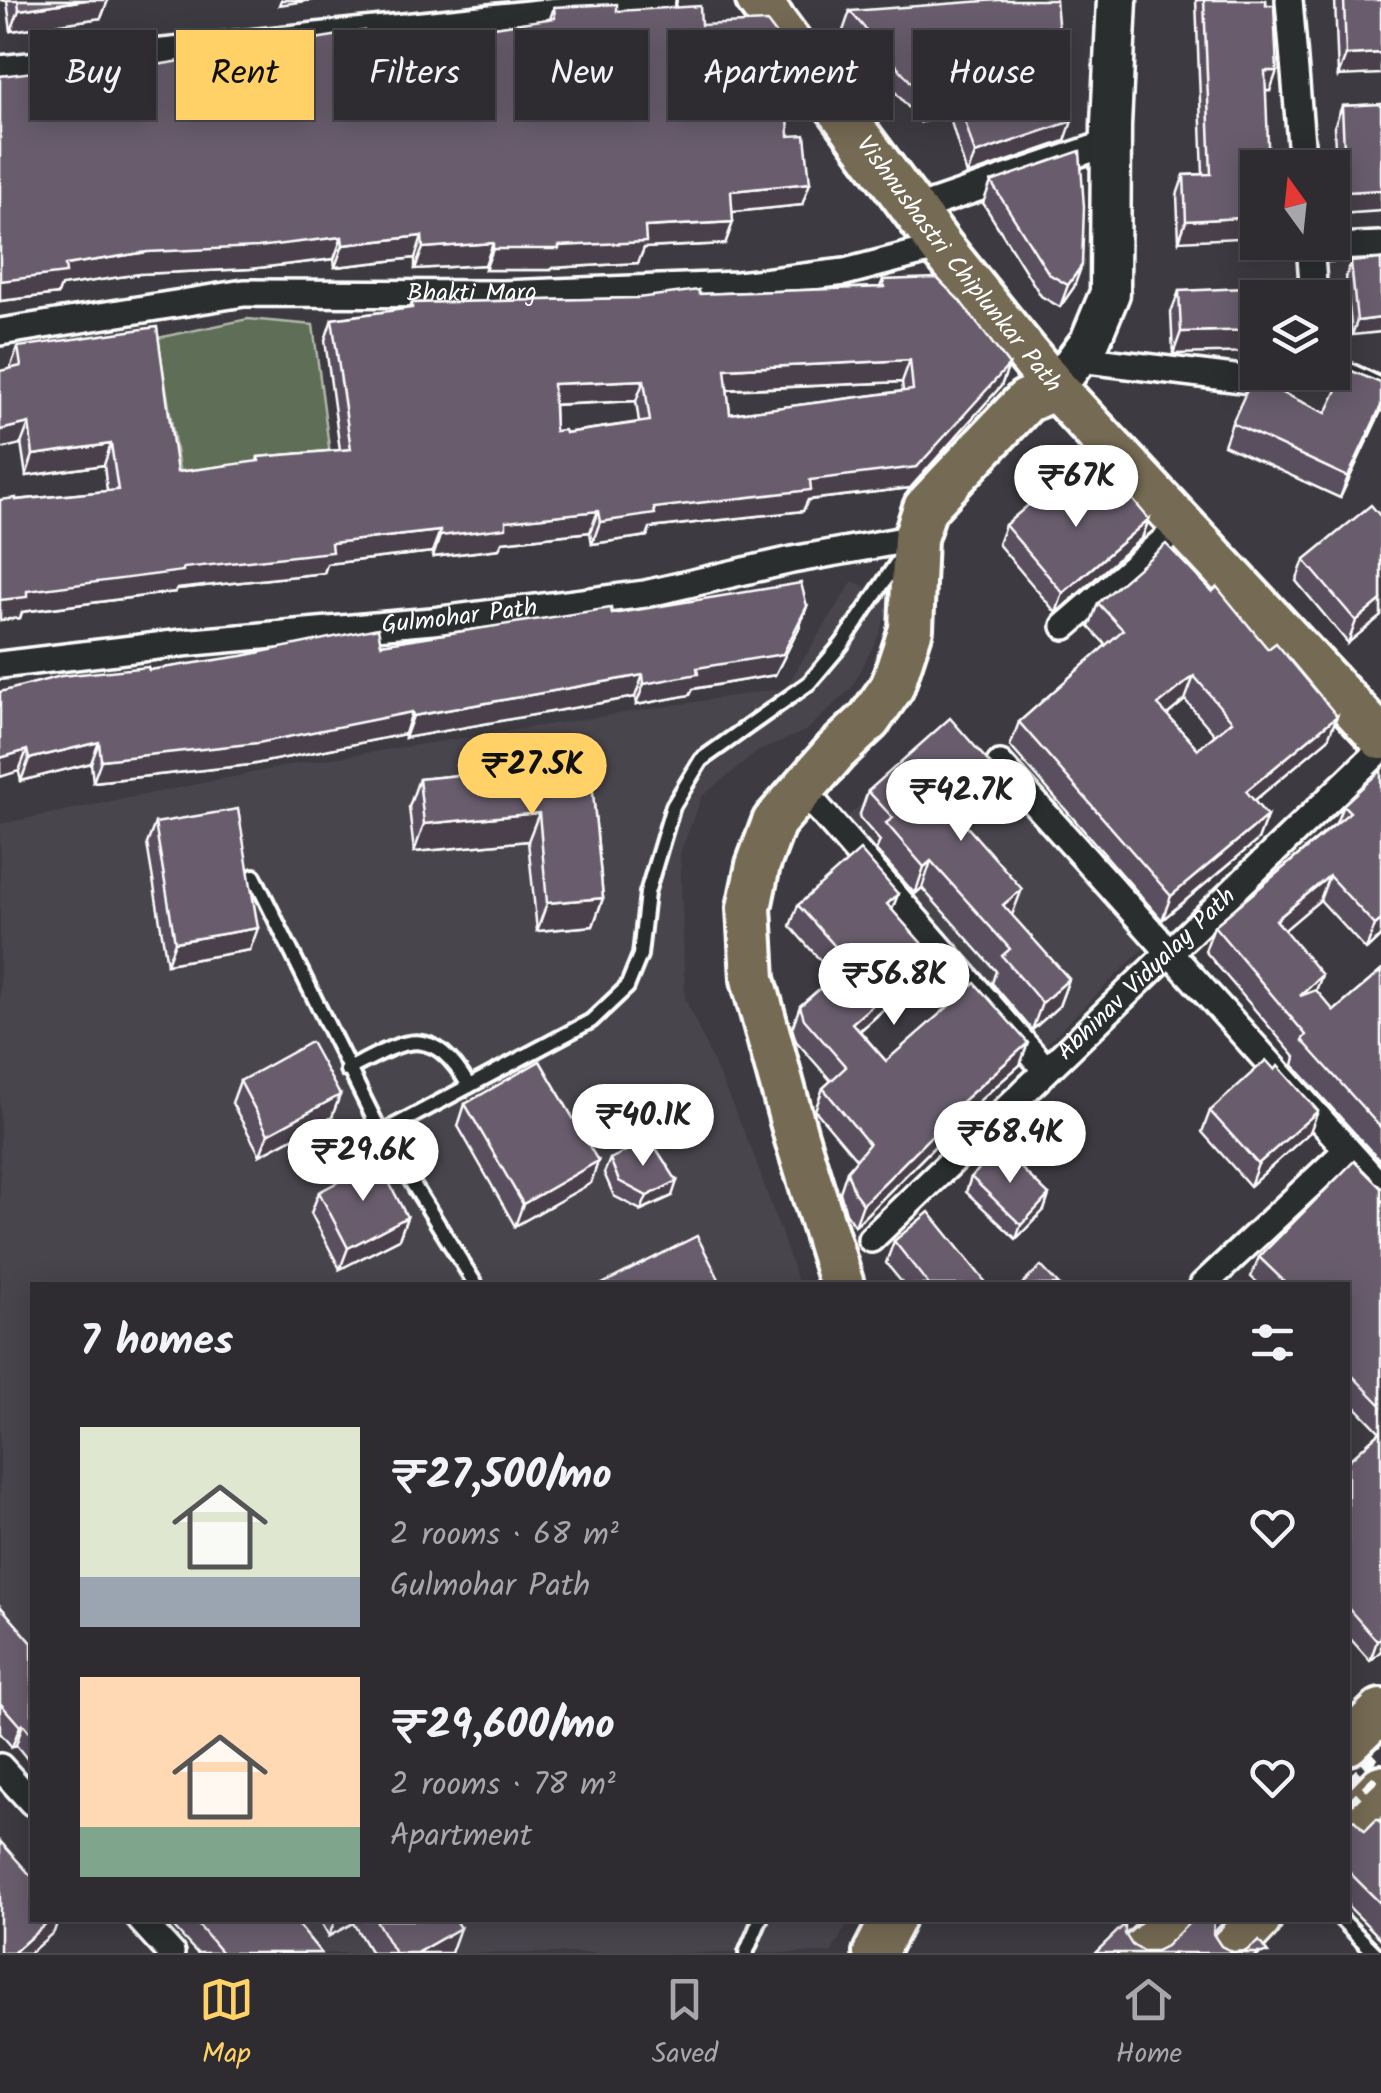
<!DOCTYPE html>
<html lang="en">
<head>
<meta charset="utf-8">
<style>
	body { margin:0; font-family:Kalam,sans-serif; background:#3a383d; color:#f1f3f6; height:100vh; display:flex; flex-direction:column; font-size:38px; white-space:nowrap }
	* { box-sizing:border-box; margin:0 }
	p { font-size:32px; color:#a7a7ab }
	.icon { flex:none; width:55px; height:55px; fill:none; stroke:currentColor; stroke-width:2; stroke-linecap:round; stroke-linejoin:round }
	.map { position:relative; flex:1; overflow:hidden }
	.drawer { position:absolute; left:30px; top:1282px; width:1320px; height:640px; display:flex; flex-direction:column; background:#2e2c31; border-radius:0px; box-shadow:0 5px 25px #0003,0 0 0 2px #49484d }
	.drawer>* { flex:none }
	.top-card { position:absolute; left:30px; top:30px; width:1322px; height:90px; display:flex; gap:20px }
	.needle { width:65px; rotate:345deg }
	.tools { position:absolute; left:1240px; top:150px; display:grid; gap:20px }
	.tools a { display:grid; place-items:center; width:110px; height:110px; border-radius:0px; background:#2e2c31; box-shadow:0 5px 25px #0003,0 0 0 2px #49484d; font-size:50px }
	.price { position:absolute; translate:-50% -85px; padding:0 22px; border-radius:35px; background:#fff; color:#222; font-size:32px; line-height:65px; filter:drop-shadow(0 2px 5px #0008) }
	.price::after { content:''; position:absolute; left:50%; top:60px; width:30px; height:22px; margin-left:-15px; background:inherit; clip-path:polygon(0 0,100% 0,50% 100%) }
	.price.active { background:#ffd166; color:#111 }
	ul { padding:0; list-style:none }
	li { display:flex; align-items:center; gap:30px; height:250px; padding:0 50px }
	li span { display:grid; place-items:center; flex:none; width:280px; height:200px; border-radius:0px; color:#555 }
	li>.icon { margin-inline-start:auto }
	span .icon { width:120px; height:120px; fill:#fffc; stroke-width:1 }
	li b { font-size:42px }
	h2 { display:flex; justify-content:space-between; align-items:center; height:120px; padding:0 50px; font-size:42px }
	.chip { padding:0 35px; border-radius:0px; background:#2e2c31; box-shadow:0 5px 25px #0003,0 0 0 2px #49484d; font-size:35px; line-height:90px }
	.chip.active { background:#ffd166; color:#111 }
	.tab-bar { display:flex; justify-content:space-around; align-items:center; height:140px; border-top:2px solid #49484d; background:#2e2c31; font-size:28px; color:#a7a7ab }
	.tab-bar a { display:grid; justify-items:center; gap:5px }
	.tab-bar .active { color:#ffd166 }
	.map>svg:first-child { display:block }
	.built { fill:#4a454e }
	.green { fill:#5f6e57; stroke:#afb6ab; stroke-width:2.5 }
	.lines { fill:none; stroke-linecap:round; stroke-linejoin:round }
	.lane-casing { stroke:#fff; stroke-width:20 }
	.street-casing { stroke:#fff; stroke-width:32 }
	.secondary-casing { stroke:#fff; stroke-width:45 }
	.primary-casing { stroke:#fff; stroke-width:50 }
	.lane { stroke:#2a2d2e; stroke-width:12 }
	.street { stroke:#2a2d2e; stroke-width:25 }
	.secondary { stroke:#2a2d2e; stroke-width:38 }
	.primary { stroke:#756b52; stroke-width:42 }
	.rail { stroke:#fff; stroke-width:8; stroke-dasharray:15 8; stroke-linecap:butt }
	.wall { fill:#5a505e; stroke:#fff; stroke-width:2.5; fill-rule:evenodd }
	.shaded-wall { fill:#4a414c; stroke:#fff; stroke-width:2.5 }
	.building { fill:#695d6d; stroke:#fff; stroke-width:2.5; fill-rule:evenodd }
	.labels { text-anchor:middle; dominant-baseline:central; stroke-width:8; stroke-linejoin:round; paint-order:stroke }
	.street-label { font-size:25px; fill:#fff; stroke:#2a2d2e }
</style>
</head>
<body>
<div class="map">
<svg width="1381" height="1953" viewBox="0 0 1381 1953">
	<rect width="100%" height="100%" fill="#3d3b41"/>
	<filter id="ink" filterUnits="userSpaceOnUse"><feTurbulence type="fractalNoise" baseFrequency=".01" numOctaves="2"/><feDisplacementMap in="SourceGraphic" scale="20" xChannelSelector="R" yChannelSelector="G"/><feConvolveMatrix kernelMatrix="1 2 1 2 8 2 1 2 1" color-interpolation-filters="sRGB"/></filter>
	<g filter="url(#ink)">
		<g class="built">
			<polygon points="853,581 891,600 878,637 851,688 807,730 757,752 702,796 680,853 685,998 752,1150 799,1285 32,1285 32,1653 0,1618 0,824 301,763 785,688"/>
			<polygon points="947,728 1144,948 1045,1045 847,817"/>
			<polygon points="276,1920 850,1920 831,1953 307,1953"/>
		</g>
		<polygon class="green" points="248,319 313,325 331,462 181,481 158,338"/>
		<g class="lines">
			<defs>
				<g id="lane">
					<polyline points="254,876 381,1133 476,1285"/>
					<path d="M347,1070C404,1041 430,1020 469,1086"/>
					<polyline points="381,1133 591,1021 627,987 640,955 647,893 673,806 701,760 809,683 842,644 900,558"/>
					<polyline points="1342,1920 1375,1953"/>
					<polyline points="746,1953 760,1920"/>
				</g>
				<g id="street">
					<polyline points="1289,0 1303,168"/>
					<polyline points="0,69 662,0"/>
					<polyline points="914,210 1112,142"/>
					<polyline points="1310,242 1314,298"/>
					<polyline points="1310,248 1381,245"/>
					<path id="s1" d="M0,332L244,293L502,294L738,285L845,272L941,247"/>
					<polyline points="1080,359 1250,380 1280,372"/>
					<polyline points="1332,369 1381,392"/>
					<polyline points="1065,626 1182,525"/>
					<path id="s2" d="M0,665L182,643L432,621L645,594L792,560L915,538"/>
					<polyline points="1000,764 1381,1187"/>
					<polyline points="802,789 1046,1070"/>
					<path id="s3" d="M871,1239L1381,749"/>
					<polyline points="1203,1285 1346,1151"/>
					<polyline points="0,1767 32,1802"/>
					<polyline points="141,1920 171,1953"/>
				</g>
				<polyline id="secondary" points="1055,388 1090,341 1110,293 1111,125 1117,0"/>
				<g id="primary">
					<path id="s4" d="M758,0L941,247L1055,388L1381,738"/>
					<polyline points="842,1285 796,1136 753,979 749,908 758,865 774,822 836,751 869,720 892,687 911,629 915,538 925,508 1026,401 1055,388"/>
					<polyline points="1348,1743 1381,1711"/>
					<polyline points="1348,1821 1381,1787"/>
					<polyline points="875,1953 892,1920"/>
					<polyline points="1140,1953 1176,1920"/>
					<polyline points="1228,1953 1259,1920"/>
				</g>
			</defs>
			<use href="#lane" class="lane-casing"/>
			<use href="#street" class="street-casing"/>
			<use href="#secondary" class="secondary-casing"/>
			<use href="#primary" class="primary-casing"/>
			<use href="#lane" class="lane"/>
			<use href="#street" class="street"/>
			<use href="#secondary" class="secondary"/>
			<use href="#primary" class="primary"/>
			<g class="rail">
				<polyline points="1348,1782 1381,1751"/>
				<polyline points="1348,1805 1381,1773"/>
				<polyline points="1192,1953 1226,1920"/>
			</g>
		</g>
		<g class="wall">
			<polygon points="0,0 108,0 101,18 11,31 7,1"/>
			<polygon points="1196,0 1266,0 1270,91 1266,91 1179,241 1177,195 1184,175 1203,174"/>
			<polygon points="1335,0 1381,0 1338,76"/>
			<polygon points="554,7 617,11 701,25 789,136 802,205 732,212 733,222 725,244 644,248 638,263 552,268 551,270 485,270 485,265 415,269 415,258 335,267 334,259 250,269 139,274 61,286 58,294 0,301 0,76 132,69 366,46 550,19"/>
			<polygon points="850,11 1056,68 1065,141 967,175 949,115 921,122 843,31"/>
			<polygon points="1381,104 1338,214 1334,127 1342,106"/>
			<polygon points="991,182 1074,287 1060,307 1041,296 983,203"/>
			<polygon points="1381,259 1352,335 1346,277 1351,262"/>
			<path d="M883,280L1009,365L1001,386L910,488L808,500L803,511L650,528L647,536L592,544L590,532L502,542L499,549L433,557L432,552L327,564L324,573L177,589L175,592L22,612L20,618L0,620V500H16L107,491L104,465L26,476L10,368L18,347L177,472L257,462L258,457L340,450L325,340L332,319L410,308L412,303L638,298L699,294L880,287ZM902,382L903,391L730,414L727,390ZM636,401L639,422L565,433L555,431L554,405Z"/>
			<polygon points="1179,291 1287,298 1173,354 1171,312"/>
			<polygon points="1381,383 1381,411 1340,498 1224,445 1232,423 1326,413"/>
			<polygon points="1073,508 1149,519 1142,538 1056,613 998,544 1005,525"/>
			<polygon points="1381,517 1381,616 1348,643 1296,581 1304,560"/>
			<path d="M1098,603L1328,739L1254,801L1267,816L1258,840L1162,920L1010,746L1019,722L1106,645L1089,627ZM1185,700L1215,735L1198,749L1167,715Z"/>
			<polygon points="807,606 799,628 775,675 693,689 690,695 636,705 635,697 405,738 405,734 250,765 93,782 91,763 21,781 0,692 149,670 381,644 612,614"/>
			<polygon points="590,762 603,898 593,926 537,931 528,841 414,852 409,807 419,779"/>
			<polygon points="992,766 982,792 957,815 1012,916 1069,979 1059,1006 1032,1030 992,983 996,971 922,888 915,894 876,850 880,841 859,817 868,791"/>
			<polygon points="1381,770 1381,936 1366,950 1320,900 1284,930 1316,991 1334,1011 1381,971 1381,1158 1379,1160 1293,1065 1295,1057 1205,951 1214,926 1336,823 1343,805"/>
			<polygon points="155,823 250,950 167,964 147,844"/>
			<polygon points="898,894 892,910 923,975 860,1031 886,1061 1020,1065 938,1137 935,1146 855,1226 846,1213 840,1192 847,1171 857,1160 815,1110 823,1088 831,1081 796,1041 792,1028 800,1006 834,976 790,926 798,905"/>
			<polygon points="240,1081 332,1117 260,1155 232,1103"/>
			<polygon points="465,1104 598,1161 591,1183 515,1226 458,1126"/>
			<polygon points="1210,1111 1310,1132 1250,1186 1202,1132"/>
			<polygon points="610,1159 672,1196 641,1210 614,1196 604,1173"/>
			<polygon points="971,1177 1049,1195 1044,1210 1016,1239 966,1192"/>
			<polygon points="1381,1188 1381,1651 1370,1661 1348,1636 1348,1461 1380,1432 1348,1399 1348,1285 1260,1285 1251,1277 1259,1257"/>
			<polygon points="319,1192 407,1217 399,1239 340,1269 311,1213"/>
			<polygon points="894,1241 988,1285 904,1285 886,1263"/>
			<polygon points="0,1606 32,1643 32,1765 16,1745 12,1747 0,1733"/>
			<polygon points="1348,1817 1365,1831 1381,1823 1381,1939 1348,1906"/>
			<polygon points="167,1920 294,1920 321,1953 197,1953"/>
			<polygon points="320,1920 455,1920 451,1953 371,1953 353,1923 329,1936"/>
		</g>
		<g class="shaded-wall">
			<polygon points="86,0 108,0 101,18 11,31 19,10"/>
			<polygon points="281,0 313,0 279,5"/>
			<polygon points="1381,53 1381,74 1338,76 1346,55"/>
			<polygon points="1265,71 1277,71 1270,91 1257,91"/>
			<polygon points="957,95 949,115 921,122 928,102"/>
			<polygon points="1072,121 1065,141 967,175 975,154"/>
			<polygon points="810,183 802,205 723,213 731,191"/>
			<polygon points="1381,190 1381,211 1338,214 1346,192"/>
			<polygon points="1258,217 1258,237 1179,241 1186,221"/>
			<polygon points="733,222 725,244 644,248 638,263 552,268 551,270 485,270 493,249 559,246 645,227"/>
			<polygon points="422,236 415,258 335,267 343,245"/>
			<polygon points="342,237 334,259 250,269 139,274 61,286 58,294 0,301 0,281 65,265 147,252"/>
			<polygon points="493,243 485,265 415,269 423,248"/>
			<polygon points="1082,265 1074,287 1060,307 1068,285"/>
			<polygon points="1381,318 1381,332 1352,335 1357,321"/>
			<polygon points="1258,330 1258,352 1173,354 1181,332"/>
			<polygon points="910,360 902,382 718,390 725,369"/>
			<polygon points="1009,365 1001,386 910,488 808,500 803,511 650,528 647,536 592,544 600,522 654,508 810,480"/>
			<polygon points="644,380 636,401 546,405 553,384"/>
			<polygon points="1381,406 1381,411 1340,498 1348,477"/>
			<polygon points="29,423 21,444 0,449 0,430"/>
			<polygon points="111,444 104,465 26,476 33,455"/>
			<polygon points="598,511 590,532 502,542 499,549 433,557 440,536 506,521"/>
			<polygon points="1149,519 1142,538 1056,613 1063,593"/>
			<polygon points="440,531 432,552 327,564 324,573 177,589 175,592 22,612 20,618 0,620 0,600 27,591 331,543"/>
			<polygon points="1381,600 1381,616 1348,643 1356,621"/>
			<polygon points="807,606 799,628 775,675 693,689 690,695 636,705 644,684 697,668"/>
			<polygon points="643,675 635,697 405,738 413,716"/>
			<polygon points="1194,676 1185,700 1150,729 1158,705"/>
			<polygon points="412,712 405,734 250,765 93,782 101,760"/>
			<polygon points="1337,716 1328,739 1237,815 1246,791"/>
			<polygon points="99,742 91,763 21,781 29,759"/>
			<polygon points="27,750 19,771 0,777 0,758"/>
			<polygon points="992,766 982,792 938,832 948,805"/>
			<polygon points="539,813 528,841 414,852 424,824"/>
			<polygon points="1267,816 1258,840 1162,920 1171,896"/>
			<polygon points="931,861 922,888 915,894 924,867"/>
			<polygon points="1329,876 1320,900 1267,945 1276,920"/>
			<polygon points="1022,889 1012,915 993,932 1003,905"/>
			<polygon points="898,894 890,915 887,904"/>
			<polygon points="603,898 593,926 537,931 547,903"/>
			<polygon points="1381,920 1381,936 1366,950 1375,925"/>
			<polygon points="258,928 250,950 167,964 175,942"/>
			<polygon points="931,954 923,975 844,1044 852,1023"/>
			<polygon points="1322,975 1313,999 1291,1020 1300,996"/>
			<polygon points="1069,979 1059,1006 1032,1030 1042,1003"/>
			<polygon points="1028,1043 1020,1065 938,1137 935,1146 855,1226 863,1204 940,1121"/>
			<polygon points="340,1095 332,1117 260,1155 268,1134"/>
			<polygon points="1318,1111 1310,1132 1250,1186 1258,1164"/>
			<polygon points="598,1161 591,1183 515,1226 523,1204"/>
			<polygon points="677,1181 672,1196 641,1210 647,1196"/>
			<polygon points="1049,1195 1044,1210 1016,1239 1021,1225"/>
			<polygon points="407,1217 399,1239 340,1269 348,1248"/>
			<polygon points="1381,1638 1381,1651 1370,1661 1377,1641"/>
			<polygon points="23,1724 16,1745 12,1747 20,1726"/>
			<polygon points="50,1920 58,1920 54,1932 30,1953 13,1953"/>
			<polygon points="335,1920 354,1920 353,1923 329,1936"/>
			<polygon points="1214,1920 1226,1920 1210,1936"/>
			<polygon points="460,1928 451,1953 416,1953"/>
		</g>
		<g class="building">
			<polygon points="18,0 86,0 19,10"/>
			<polygon points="998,0 1056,0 1061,57 1053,57 1072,121 975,154 957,95 928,102 850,11"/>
			<polygon points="1204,0 1266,0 1266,5 1274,5 1277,71 1265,71 1269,168 1258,168 1258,217 1186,221 1184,175 1211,174"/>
			<polygon points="1344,0 1381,0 1381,53 1346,55"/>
			<polygon points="617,4 617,11 700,6 701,25 767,22 785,46 789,136 805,135 810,183 731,191 733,222 645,227 646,242 559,246 559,249 493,249 493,243 423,248 422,236 343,245 342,237 258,247 147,252 65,265 66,273 0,281 0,76 75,67 132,63 132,69 364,31 366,46 555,18 554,7"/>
			<polygon points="1381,104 1381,190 1346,192 1342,106"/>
			<polygon points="1080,151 1084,207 1082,265 1068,285 1049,274 991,182"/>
			<polygon points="1381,259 1381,318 1357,321 1351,262"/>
			<path d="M937,278L960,301L1009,365L917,467L810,480L811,490L654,508L655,514L600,522L598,511L506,521V528L440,536V531L331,543L332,552L183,568V571L27,591V597L0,600V500L16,498V500L118,490L111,444L33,455L29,423L0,430V371L21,366L18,347L157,327L177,472L259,461L258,457L351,449L332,319L412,308V303L638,298L699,290V294L884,287L883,280ZM910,360L913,390L730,414L725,369ZM644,380L650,421L565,433L564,430L555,431L553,384Z"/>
			<polygon points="1287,286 1287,298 1258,298 1258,330 1181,332 1179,291"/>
			<polygon points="1347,369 1381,383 1381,406 1348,477 1232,423 1252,379 1326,413"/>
			<polygon points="1112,475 1149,519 1063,593 1005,525 1053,484 1073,508"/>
			<polygon points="1371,505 1381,517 1381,600 1356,621 1304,560"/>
			<path d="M1166,544L1212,592L1217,587L1268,649L1276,643L1337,716L1246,791L1267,816L1171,896L1019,722L1123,630L1098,603ZM1194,676L1232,721L1198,749L1158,705Z"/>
			<polygon points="801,583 807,606 783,654 697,668 698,674 644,684 643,675 413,716 412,712 258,743 101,760 99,742 29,759 27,750 0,758 0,692 61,676 148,667 149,670 242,656 378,628 381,644 611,608 612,614"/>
			<polygon points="950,718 992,766 948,805 1022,889 1003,905 1069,979 1042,1003 1002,956 1010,949 931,861 924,867 886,823 893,818 868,791"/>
			<polygon points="590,762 603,898 547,903 539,813 424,824 419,779"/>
			<polygon points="1381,770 1381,920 1375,925 1329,876 1276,920 1322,975 1300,996 1316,990 1334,1011 1381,971 1381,1128 1302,1040 1306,1035 1214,926 1350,812 1343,805"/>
			<polygon points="238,809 258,928 175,942 155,823"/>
			<polygon points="860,850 898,894 887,904 931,954 852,1023 886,1061 975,983 1028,1043 940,1121 943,1124 863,1204 854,1192 847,1171 869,1144 823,1088 846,1067 804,1019 800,1006 850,963 798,905"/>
			<polygon points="311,1042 340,1095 268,1134 240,1081"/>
			<polygon points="1266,1060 1275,1070 1278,1066 1318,1111 1258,1164 1210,1111"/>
			<polygon points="540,1061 598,1161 523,1204 465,1104"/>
			<polygon points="650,1139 677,1181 647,1196 619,1181 610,1159"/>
			<polygon points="1000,1148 1049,1195 1021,1225 971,1177"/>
			<polygon points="378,1161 407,1217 348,1248 319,1192"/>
			<polygon points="1354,1161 1381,1188 1381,1405 1348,1371 1348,1285 1288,1285 1259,1257"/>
			<polygon points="929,1212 988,1285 929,1285 894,1241"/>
			<polygon points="697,1236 721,1283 716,1285 600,1285"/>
			<polygon points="1041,1266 1059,1285 1021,1285"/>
			<polygon points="1381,1431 1381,1638 1377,1641 1348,1608 1348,1461"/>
			<polygon points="0,1606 32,1643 32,1735 23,1724 20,1726 0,1703"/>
			<polygon points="1348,1817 1354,1820 1365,1831 1377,1819 1381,1823 1381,1904 1348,1871"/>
			<polygon points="0,1841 32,1877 32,1920 50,1920 13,1953 0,1953"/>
			<polygon points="194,1920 294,1920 321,1953 222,1953"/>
			<polygon points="376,1920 455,1920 460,1928 416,1953 395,1953"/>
			<polygon points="1192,1920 1214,1920 1213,1934 1221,1946 1233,1952 1246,1951 1259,1941 1268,1953 1095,1953 1125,1924 1125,1934 1132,1945 1143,1951 1156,1951 1166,1946"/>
		</g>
	</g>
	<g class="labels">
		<g class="street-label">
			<text stroke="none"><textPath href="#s4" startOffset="332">Vishnushastri Chiplunkar Path</textPath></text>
			<text stroke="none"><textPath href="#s1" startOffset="475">Bhakti Marg</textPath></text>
			<text stroke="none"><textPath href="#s2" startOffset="462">Gulmohar Path</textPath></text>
			<text stroke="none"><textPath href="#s3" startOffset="382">Abhinav Vidyalay Path</textPath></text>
		</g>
	</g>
</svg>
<div class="tools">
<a><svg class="needle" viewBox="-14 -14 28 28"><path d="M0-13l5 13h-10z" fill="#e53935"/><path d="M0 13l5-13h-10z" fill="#a7a7ab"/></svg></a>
<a><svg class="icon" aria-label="layers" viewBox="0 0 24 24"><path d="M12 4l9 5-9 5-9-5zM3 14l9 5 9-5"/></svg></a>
</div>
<b class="price" style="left:1076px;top:530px">₹67K</b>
<b class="price active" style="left:532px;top:818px">₹27.5K</b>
<b class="price" style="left:961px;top:844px">₹42.7K</b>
<b class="price" style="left:894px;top:1028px">₹56.8K</b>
<b class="price" style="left:643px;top:1169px">₹40.1K</b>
<b class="price" style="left:1010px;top:1186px">₹68.4K</b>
<b class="price" style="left:363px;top:1204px">₹29.6K</b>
<div class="top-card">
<a class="chip">Buy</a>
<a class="chip active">Rent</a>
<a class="chip">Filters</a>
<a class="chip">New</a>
<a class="chip">Apartment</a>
<a class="chip">House</a>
</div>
<section class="drawer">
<h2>7 homes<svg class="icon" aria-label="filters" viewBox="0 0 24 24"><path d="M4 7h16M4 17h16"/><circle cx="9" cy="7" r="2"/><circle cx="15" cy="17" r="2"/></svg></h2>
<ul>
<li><span style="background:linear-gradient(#dfe7d0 75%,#9aa5b1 0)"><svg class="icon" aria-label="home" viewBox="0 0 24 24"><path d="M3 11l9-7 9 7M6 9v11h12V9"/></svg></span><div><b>₹27,500/mo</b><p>2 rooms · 68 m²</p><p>Gulmohar Path</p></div><svg class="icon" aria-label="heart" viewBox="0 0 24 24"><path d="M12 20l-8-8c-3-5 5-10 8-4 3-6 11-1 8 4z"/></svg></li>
<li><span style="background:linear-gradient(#ffd9b3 75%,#7fa58c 0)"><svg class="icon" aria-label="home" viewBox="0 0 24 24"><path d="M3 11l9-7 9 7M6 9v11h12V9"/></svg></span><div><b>₹29,600/mo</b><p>2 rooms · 78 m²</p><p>Apartment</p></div><svg class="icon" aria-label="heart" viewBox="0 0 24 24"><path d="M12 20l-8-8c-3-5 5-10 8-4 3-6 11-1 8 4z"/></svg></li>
</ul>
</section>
</div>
<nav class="tab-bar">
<a class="active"><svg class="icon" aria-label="map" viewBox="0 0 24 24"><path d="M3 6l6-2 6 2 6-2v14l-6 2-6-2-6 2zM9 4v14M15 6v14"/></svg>Map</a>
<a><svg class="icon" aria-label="saved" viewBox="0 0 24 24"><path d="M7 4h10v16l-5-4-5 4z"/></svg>Saved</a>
<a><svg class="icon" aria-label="home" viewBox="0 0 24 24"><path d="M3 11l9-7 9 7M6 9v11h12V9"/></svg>Home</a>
</nav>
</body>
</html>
